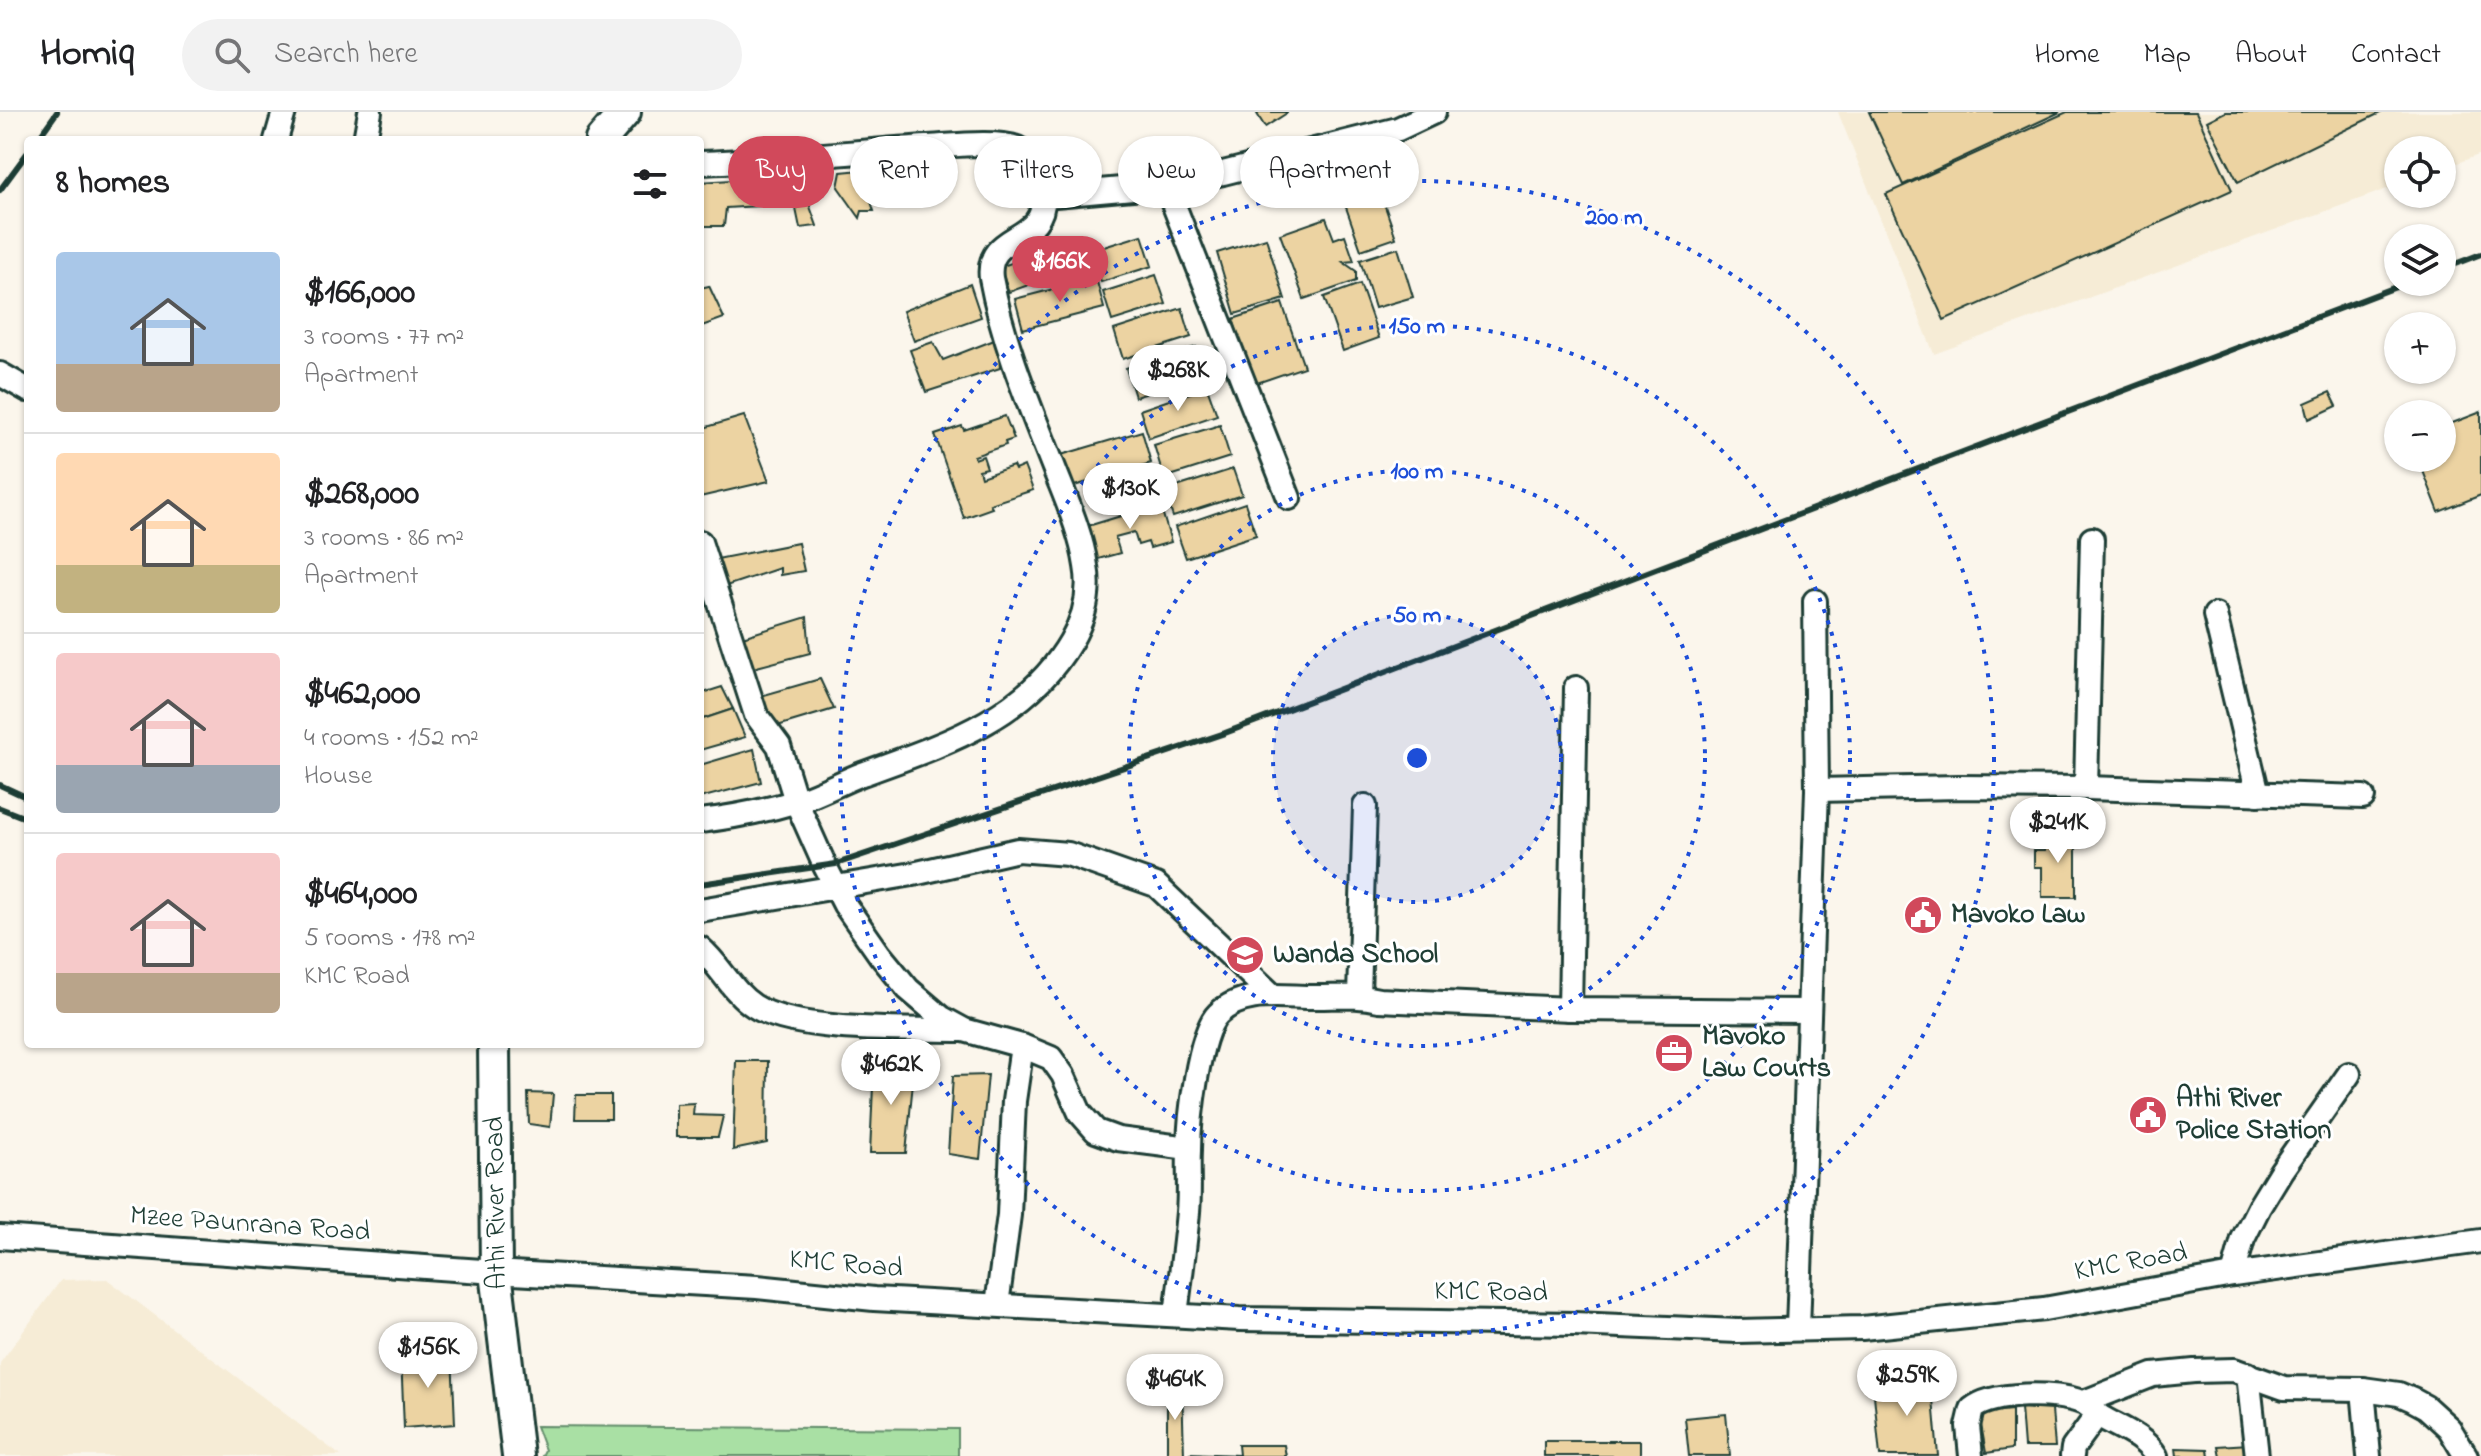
<!DOCTYPE html>
<html lang="en">
<head>
<meta charset="utf-8">
<style>
	body { margin:0; font-family:"Indie Flower",sans-serif; background:#f2f2f2; color:#202124; height:100vh; display:flex; flex-direction:column; font-size:30px; white-space:nowrap }
	* { box-sizing:border-box; margin:0 }
	p { font-size:26px; color:#757577 }
	.icon { flex:none; width:44px; height:44px; fill:none; stroke:currentColor; stroke-width:2; stroke-linecap:round; stroke-linejoin:round }
	.map { position:relative; flex:1; overflow:hidden }
	.side { position:absolute; left:24px; top:24px; width:680px; height:912px; display:flex; flex-direction:column; background:#fff; border-radius:8px; box-shadow:0 2px 6px #0004 }
	.side>* { flex:none }
	.hud { position:absolute; left:728px; top:24px; width:760px; height:72px; display:flex; gap:16px }
	.controls { position:absolute; left:2384px; top:24px; display:grid; gap:16px }
	.controls a { display:grid; place-items:center; width:72px; height:72px; border-radius:50%; background:#fff; box-shadow:0 2px 6px #0004; font-size:40px }
	.price { position:absolute; translate:-50% -68px; padding:0 18px; border-radius:28px; background:#fff; color:#222; font-size:26px; line-height:52px; filter:drop-shadow(0 2px 4px #0008) }
	.price::after { content:''; position:absolute; left:50%; top:48px; width:24px; height:18px; margin-left:-12px; background:inherit; clip-path:polygon(0 0,100% 0,50% 100%) }
	.price.active { background:#d1495b; color:#fff }
	ul { padding:0; list-style:none }
	li { display:flex; align-items:center; gap:24px; height:200px; padding:0 32px }
	li+li { border-top:2px solid #e0e0e0 }
	li span { display:grid; place-items:center; flex:none; width:224px; height:160px; border-radius:8px; color:#555 }
	li>.icon { margin-inline-start:auto }
	span .icon { width:96px; height:96px; fill:#fffc; stroke-width:1 }
	li b { font-size:34px }
	h2 { display:flex; justify-content:space-between; align-items:center; height:96px; padding:0 32px; font-size:34px }
	.pill { padding:0 28px; border-radius:36px; background:#fff; box-shadow:0 2px 6px #0004; font-size:28px; line-height:72px }
	.pill.active { background:#d1495b; color:#fff }
	header { display:flex; align-items:center; gap:48px; box-sizing:border-box; height:112px; padding:0 40px; background:#fff; border-bottom:2px solid #e0e0e0 }
	header strong { font-size:38px }
	nav { display:flex; gap:44px; margin-inline-start:auto; font-size:28px }
	.search { width:560px; height:72px; background:#f2f2f2; display:flex; align-items:center; gap:20px; box-sizing:border-box; padding:0 28px; border-radius:44px; color:#757577; font-size:30px }
	.map>svg:first-child { display:block }
	.built { fill:#f6ecd6 }
	.green { fill:#a9e0a4; stroke:#648e6c; stroke-width:2 }
	.building { fill:#ecd3a2; stroke:#1f3d34; stroke-width:2 }
	.lines { fill:none; stroke-linecap:round; stroke-linejoin:round }
	.street-casing { stroke:#1f3d34; stroke-width:28 }
	.secondary-casing { stroke:#1f3d34; stroke-width:36 }
	.street { stroke:#fff; stroke-width:22 }
	.secondary { stroke:#fff; stroke-width:30 }
	.rail { stroke:#1f3d34; stroke-width:6 }
	.ring { fill:none; stroke:#1d4ed8; stroke-width:4; stroke-dasharray:4 8 }
	.labels { text-anchor:middle; dominant-baseline:central; stroke-width:6; stroke-linejoin:round; paint-order:stroke }
	.poi-label { font-size:28px; font-weight:bold; fill:#1f3d34; stroke:#fff; text-anchor:start }
	.street-label { font-size:28px; fill:#1f3d34; stroke:#fff }
	.centre { fill:#1d4ed8; stroke:#fff; stroke-width:4 }
	.ring-label { font-size:24px; text-anchor:middle; font-weight:bold; fill:#1d4ed8; stroke:#fff; stroke-width:6; stroke-linejoin:round; paint-order:stroke }
</style>
</head>
<body>
<header>
<strong>Homiq</strong>
<div class="search"><svg class="icon" aria-label="search" viewBox="0 0 24 24"><circle cx="10" cy="10" r="6"/><path d="M15 15l6 6"/></svg>Search here</div>
<nav><a>Home</a><a>Map</a><a>About</a><a>Contact</a></nav>
</header>
<div class="map">
<svg width="2481" height="1344" viewBox="0 0 2481 1344">
	<rect width="100%" height="100%" fill="#fbf6ec"/>
	<filter id="ink" filterUnits="userSpaceOnUse"><feTurbulence type="fractalNoise" baseFrequency=".0125" numOctaves="2"/><feDisplacementMap in="SourceGraphic" scale="16" xChannelSelector="R" yChannelSelector="G"/><feConvolveMatrix kernelMatrix="1 2 1 2 8 2 1 2 1" color-interpolation-filters="sRGB"/></filter>
	<g filter="url(#ink)">
		<g class="built">
			<polygon points="1838,0 2481,0 2481,42 2442,57 2442,38 2398,38 2398,73 1934,242"/>
			<polygon points="107,1167 341,1344 0,1344 0,1251 61,1168"/>
		</g>
		<polygon class="green" points="536,1314 958,1317 958,1344 542,1344 545,1338"/>
		<g class="building">
			<polygon points="1261,0 1287,0 1287,1 1265,15 1257,2"/>
			<polygon points="1869,0 2060,0 1903,73"/>
			<polygon points="2067,0 2196,0 2232,78 1944,208 1886,82"/>
			<polygon points="2225,0 2382,0 2238,70 2207,9"/>
			<polygon points="1369,48 1396,126 1361,138 1334,61"/>
			<polygon points="861,58 874,99 862,99 860,106 838,75 841,60"/>
			<polygon points="799,64 817,114 800,116 795,92 726,96 724,114 700,114 700,70"/>
			<polygon points="1326,106 1334,127 1345,123 1354,149 1343,150 1356,159 1356,169 1304,187 1280,122"/>
			<polygon points="1142,123 1152,154 1101,170 1091,139"/>
			<polygon points="1266,126 1285,187 1235,202 1217,141"/>
			<polygon points="1078,127 1087,152 1009,180 1000,155"/>
			<polygon points="1398,136 1413,185 1375,196 1360,148"/>
			<polygon points="1156,163 1166,192 1112,209 1103,180"/>
			<polygon points="1096,166 1104,196 1023,217 1015,187"/>
			<polygon points="970,172 981,205 914,229 903,199"/>
			<polygon points="1360,172 1379,226 1343,239 1324,185"/>
			<polygon points="709,174 724,206 702,214 700,210 700,176"/>
			<polygon points="1282,191 1304,255 1254,272 1233,207"/>
			<polygon points="1182,196 1191,225 1123,247 1114,218"/>
			<polygon points="997,227 1000,256 926,280 910,238 933,230 943,248"/>
			<polygon points="1196,235 1205,264 1135,285 1126,256"/>
			<polygon points="1207,275 1217,303 1149,326 1140,298"/>
			<polygon points="2330,280 2337,294 2309,307 2305,291"/>
			<polygon points="2481,300 2481,383 2439,400 2418,346 2442,346 2442,315"/>
			<polygon points="744,304 769,369 700,385 700,317"/>
			<polygon points="1005,304 1014,327 1005,330 1006,333 974,344 975,347 983,344 987,356 979,358 981,365 1013,354 1015,358 1024,354 1033,378 990,392 992,396 964,406 935,323 962,314 964,318"/>
			<polygon points="1220,313 1230,345 1164,366 1154,333"/>
			<polygon points="1142,319 1151,351 1071,375 1061,343"/>
			<polygon points="1233,357 1242,383 1173,405 1164,379"/>
			<polygon points="1245,391 1256,423 1186,446 1175,415"/>
			<polygon points="1160,392 1171,430 1150,436 1148,430 1138,433 1134,420 1115,425 1120,441 1098,447 1088,414"/>
			<polygon points="798,431 804,459 780,463 780,456 723,475 717,447"/>
			<polygon points="807,505 810,541 749,557 736,527"/>
			<polygon points="820,567 834,597 774,615 757,585"/>
			<polygon points="722,575 733,597 700,608 700,582"/>
			<polygon points="733,597 745,625 700,638 700,608"/>
			<polygon points="754,637 761,670 700,686 700,653"/>
			<polygon points="2044,720 2076,720 2076,785 2042,785 2042,755 2034,755 2034,739 2045,739"/>
			<polygon points="736,949 768,949 767,1031 733,1038"/>
			<polygon points="915,950 906,1041 870,1041 874,952"/>
			<polygon points="988,963 980,1047 948,1042 953,964"/>
			<polygon points="528,981 553,982 550,1015 529,1012"/>
			<polygon points="576,983 611,983 611,1007 575,1007"/>
			<polygon points="694,991 693,1003 723,1004 718,1025 676,1025 676,992"/>
			<polygon points="452,1242 455,1312 404,1316 401,1243"/>
			<polygon points="1931,1264 1938,1344 1880,1344 1874,1283 1887,1282 1886,1268"/>
			<polygon points="1182,1271 1184,1344 1167,1344 1167,1278"/>
			<polygon points="2021,1296 2052,1298 2055,1335 2024,1335"/>
			<polygon points="2012,1298 2012,1337 1986,1341 1979,1301"/>
			<polygon points="1726,1302 1730,1344 1689,1344 1685,1306"/>
			<rect x="1544" y="1329" width="96" height="15"/>
			<polygon points="2249,1332 2249,1344 2220,1344 2218,1334"/>
			<polygon points="1238,1333 1284,1333 1286,1344 1190,1344 1190,1341 1239,1343"/>
			<polygon points="2176,1336 2208,1337 2209,1344 2177,1344"/>
		</g>
		<g class="lines">
			<defs>
				<g id="street">
					<polyline points="276,28 284,0"/>
					<polyline points="365,28 370,0"/>
					<path d="M700,51C775,48 850,40 926,35C948,34 997,28 1017,36C1035,44 1042,64 1043,81C1048,133 985,118 991,166C1003,231 1030,295 1054,356C1066,387 1081,420 1086,454C1091,481 1085,505 1071,529C1026,607 942,633 862,662C841,670 822,681 801,688C768,698 734,705 700,709"/>
					<polyline points="1166,73 1289,386"/>
					<polyline points="1044,84 1166,73 1223,61 1398,17 1434,0"/>
					<polyline points="0,262 28,278"/>
					<polyline points="700,430 756,603 779,634 796,689 825,754 845,793 880,843 908,877 942,906 964,918 1022,934 1051,946 1063,963 1080,1001 1096,1019 1118,1027 1189,1036"/>
					<polyline points="2215,503 2258,682"/>
					<polyline points="2086,676 2092,427"/>
					<polyline points="1817,678 1959,675 2086,676 2363,685"/>
					<polyline points="700,798 913,762 1018,738 1068,742 1156,773 1272,883"/>
					<path d="M700,836C720,853 732,880 754,894C796,921 910,917 962,918"/>
					<polyline points="1359,883 1365,694"/>
					<polyline points="1570,897 1576,576"/>
					<polyline points="0,1125 496,1160 757,1175 874,1187 1240,1207 1574,1212 1738,1219 1862,1216 2044,1197 2233,1163 2481,1129"/>
					<polyline points="2233,1163 2243,1127 2259,1095 2281,1059 2349,962"/>
					<polyline points="997,1193 1009,1103 1014,989 1022,934"/>
					<path d="M1176,1203C1180,1169 1185,1134 1188,1100C1190,1079 1188,1059 1189,1038C1189,1010 1198,921 1218,902C1244,876 1286,886 1318,885C1340,885 1358,883 1379,888L1570,897L1808,899"/>
					<polyline points="1798,1217 1817,678 1815,489"/>
					<polyline points="2248,1262 2257,1344"/>
					<polyline points="2363,1277 2369,1344"/>
					<polyline points="2084,1290 2153,1263 2194,1259 2234,1258 2284,1276 2363,1277 2399,1282 2413,1288 2426,1295 2449,1316 2466,1344"/>
					<path d="M1971,1344L1968,1314L1972,1297C1991,1280 2058,1280 2081,1290C2089,1292 2094,1300 2101,1305C2120,1316 2144,1324 2156,1344"/>
					<polyline points="2072,1344 2073,1336 2097,1303"/>
				</g>
				<g id="secondary">
					<polyline points="601,28 625,0"/>
					<polyline points="494,932 496,1160 518,1344"/>
				</g>
			</defs>
			<use href="#street" class="street-casing"/>
			<use href="#secondary" class="secondary-casing"/>
			<use href="#street" class="street"/>
			<use href="#secondary" class="secondary"/>
			<g class="rail">
				<polyline points="37,28 57,0"/>
				<polyline points="0,78 28,40"/>
				<polyline points="2442,157 2481,142"/>
				<polyline points="0,673 28,686"/>
				<polyline points="0,696 28,707"/>
				<polyline points="700,772 836,752 1225,621 2409,170"/>
			</g>
		</g>
	</g>
	<circle cx="1417" cy="646" r="144" fill="#1d4ed8" fill-opacity=".12"/>
	<g class="ring">
		<circle cx="1417" cy="646" r="144"/>
		<circle cx="1417" cy="646" r="288"/>
		<circle cx="1417" cy="646" r="433"/>
		<circle cx="1417" cy="646" r="577"/>
	</g>
	<defs>
		<symbol id="civic-disc" viewBox="-11 -11 22 22"><circle r="9.5" fill="#d1495b" stroke="#fff"/><path d="M-.6-6.5H3V-4.5H.6V-3L4-1V1h2V6H-6V1h2V-1L-.6-3ZM-1.2 2.5V6h2.4V2.5Z" fill="#fff"/></symbol>
		<symbol id="school-disc" viewBox="-11 -11 22 22"><circle r="9.5" fill="#d1495b" stroke="#fff"/><path d="M0-5L7-2L0 1L-7-2ZM-4 1L0 2.5L4 1V4Q0 6-4 4Z" fill="#fff"/></symbol>
		<symbol id="office-disc" viewBox="-11 -11 22 22"><circle r="9.5" fill="#d1495b" stroke="#fff"/><path d="M-6-3h4V-5.5h4V-3h4V5H-6ZM-1-4.5V-3h2v-1.5ZM-6 0V1H6V0Z" fill="#fff"/></symbol>
	</defs>
	<g fill-rule="evenodd">
		<use href="#civic-disc" x="1901" y="781" width="44" height="44"/>
		<use href="#school-disc" x="1223" y="821" width="44" height="44"/>
		<use href="#office-disc" x="1652" y="919" width="44" height="44"/>
		<use href="#civic-disc" x="2126" y="981" width="44" height="44"/>
	</g>
	<g class="labels">
		<g class="poi-label">
			<text x="1951" y="803">Mavoko Law</text>
			<text x="1273" y="843">Wanda School</text>
			<text x="1702" y="925">Mavoko<tspan x="1702" dy="32">Law Courts</tspan></text>
			<text x="2176" y="987">Athi River<tspan x="2176" dy="32">Police Station</tspan></text>
		</g>
		<g class="street-label">
			<text transform="translate(497 1091) rotate(-91)">Athi River Road</text>
			<text transform="translate(250 1113) rotate(4)">Mzee Paunrana Road</text>
			<text transform="translate(2131 1151) rotate(-10)">KMC Road</text>
			<text transform="translate(846 1153) rotate(5)">KMC Road</text>
			<text transform="translate(1491 1181) rotate(1)">KMC Road</text>
		</g>
	</g>
	<circle cx="1417" cy="646" r="12" class="centre"/>
	<g class="ring-label">
		<text x="1614" y="112">200 m</text>
		<text x="1417" y="221">150 m</text>
		<text x="1417" y="366">100 m</text>
		<text x="1417" y="510">50 m</text>
	</g>
</svg>
<div class="controls">
<a><svg class="icon" aria-label="locate" viewBox="0 0 24 24"><circle cx="12" cy="12" r="6"/><path d="M12 2v4M12 18v4M2 12h4M18 12h4"/></svg></a>
<a><svg class="icon" aria-label="layers" viewBox="0 0 24 24"><path d="M12 4l9 5-9 5-9-5zM3 14l9 5 9-5"/></svg></a>
<a>+</a>
<a>−</a>
</div>
<b class="price active" style="left:1060px;top:192px">$166K</b>
<b class="price" style="left:1178px;top:301px">$268K</b>
<b class="price" style="left:1130px;top:419px">$130K</b>
<b class="price" style="left:2058px;top:753px">$241K</b>
<b class="price" style="left:891px;top:995px">$462K</b>
<b class="price" style="left:428px;top:1278px">$156K</b>
<b class="price" style="left:1907px;top:1306px">$259K</b>
<b class="price" style="left:1175px;top:1310px">$464K</b>
<div class="hud">
<a class="pill active">Buy</a>
<a class="pill">Rent</a>
<a class="pill">Filters</a>
<a class="pill">New</a>
<a class="pill">Apartment</a>
</div>
<section class="side">
<h2>8 homes<svg class="icon" aria-label="filters" viewBox="0 0 24 24"><path d="M4 7h16M4 17h16"/><circle cx="9" cy="7" r="2"/><circle cx="15" cy="17" r="2"/></svg></h2>
<ul>
<li><span style="background:linear-gradient(#a9c7e8 70%,#b9a48a 0)"><svg class="icon" aria-label="home" viewBox="0 0 24 24"><path d="M3 11l9-7 9 7M6 9v11h12V9"/></svg></span><div><b>$166,000</b><p>3 rooms · 77 m²</p><p>Apartment</p></div></li>
<li><span style="background:linear-gradient(#ffd9b3 70%,#c2b280 0)"><svg class="icon" aria-label="home" viewBox="0 0 24 24"><path d="M3 11l9-7 9 7M6 9v11h12V9"/></svg></span><div><b>$268,000</b><p>3 rooms · 86 m²</p><p>Apartment</p></div></li>
<li><span style="background:linear-gradient(#f6c9c9 70%,#9aa5b1 0)"><svg class="icon" aria-label="home" viewBox="0 0 24 24"><path d="M3 11l9-7 9 7M6 9v11h12V9"/></svg></span><div><b>$462,000</b><p>4 rooms · 152 m²</p><p>House</p></div></li>
<li><span style="background:linear-gradient(#f6c9c9 75%,#b9a48a 0)"><svg class="icon" aria-label="home" viewBox="0 0 24 24"><path d="M3 11l9-7 9 7M6 9v11h12V9"/></svg></span><div><b>$464,000</b><p>5 rooms · 178 m²</p><p>KMC Road</p></div></li>
</ul>
</section>
</div>
</body>
</html>
